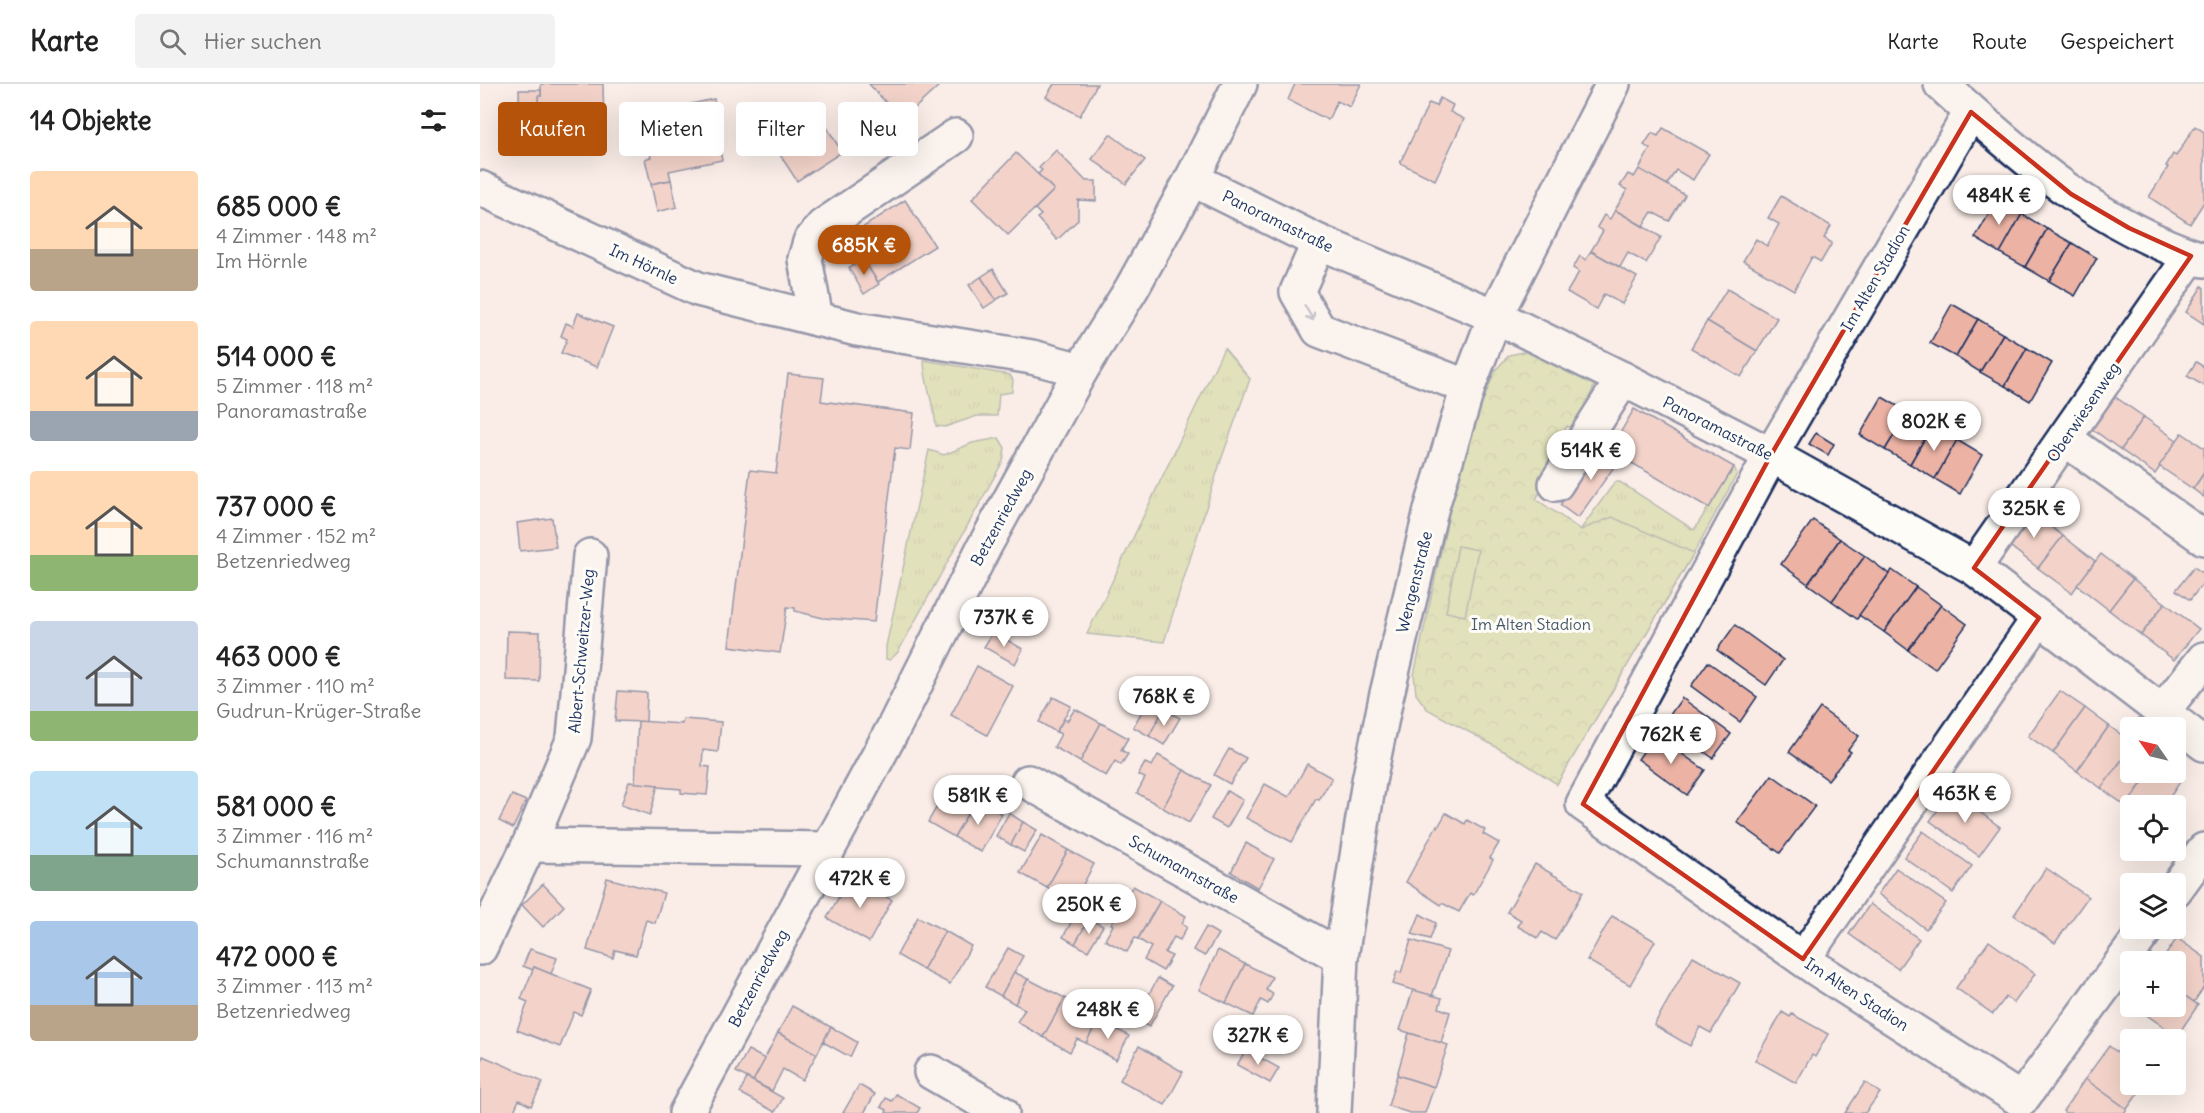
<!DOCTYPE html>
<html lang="de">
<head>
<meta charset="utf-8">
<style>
	body { margin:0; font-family:Delius,sans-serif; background:#f2f2f2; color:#222; height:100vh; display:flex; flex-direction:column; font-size:22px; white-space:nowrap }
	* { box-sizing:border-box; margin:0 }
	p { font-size:20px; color:#767676 }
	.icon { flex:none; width:33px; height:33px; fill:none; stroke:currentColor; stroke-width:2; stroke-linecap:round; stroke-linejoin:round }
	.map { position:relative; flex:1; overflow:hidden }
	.details { display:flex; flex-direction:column; background:#fff; width:480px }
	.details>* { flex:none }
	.guide { position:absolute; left:18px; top:18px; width:570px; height:54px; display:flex; gap:12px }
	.needle { width:39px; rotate:304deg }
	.controls { position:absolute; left:1640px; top:633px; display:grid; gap:12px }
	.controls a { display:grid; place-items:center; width:66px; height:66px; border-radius:6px; background:#fff; box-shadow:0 6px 24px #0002; font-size:30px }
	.price { position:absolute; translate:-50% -51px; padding:0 14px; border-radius:21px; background:#fff; color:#222; font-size:20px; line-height:39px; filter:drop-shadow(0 2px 3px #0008) }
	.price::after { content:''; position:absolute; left:50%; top:36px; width:18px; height:14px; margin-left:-9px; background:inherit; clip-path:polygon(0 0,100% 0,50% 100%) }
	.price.active { background:#b45309; color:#fff }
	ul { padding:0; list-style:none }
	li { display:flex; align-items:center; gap:18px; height:150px; padding:0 30px }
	li span { display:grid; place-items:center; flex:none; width:168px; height:120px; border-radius:6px; color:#555 }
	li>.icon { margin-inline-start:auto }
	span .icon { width:72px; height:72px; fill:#fffc; stroke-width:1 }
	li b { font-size:26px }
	h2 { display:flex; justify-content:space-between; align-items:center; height:72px; padding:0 30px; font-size:26px }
	.tag { padding:0 21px; border-radius:6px; background:#fff; box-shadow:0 6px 24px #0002; font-size:21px; line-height:54px }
	.tag.active { background:#b45309; color:#fff }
	header { display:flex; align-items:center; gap:36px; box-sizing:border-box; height:84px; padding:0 30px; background:#fff; border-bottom:2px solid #e0e0e0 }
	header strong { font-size:28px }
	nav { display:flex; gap:33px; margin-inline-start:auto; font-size:21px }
	.search { width:420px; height:54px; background:#f2f2f2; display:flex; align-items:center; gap:15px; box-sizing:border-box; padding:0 21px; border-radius:6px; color:#767676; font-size:22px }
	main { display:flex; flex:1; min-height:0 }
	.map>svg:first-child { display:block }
	.grass { fill:url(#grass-tufts); stroke:#708072; stroke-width:1.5 }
	.park { fill:url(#park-crowns); stroke:#708072; stroke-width:1.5 }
	.pitch { fill:#c4d286; stroke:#708072; stroke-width:1.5 }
	.building { fill:#ecb3a5; stroke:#1b2f5e; stroke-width:1.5 }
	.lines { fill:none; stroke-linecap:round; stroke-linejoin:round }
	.minor-casing { stroke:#1b2f5e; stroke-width:38 }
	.minor { stroke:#fdfcf7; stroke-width:33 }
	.oneway { stroke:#8c96aa }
	.marked { fill:none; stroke:#c8321e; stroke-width:4.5; stroke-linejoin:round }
	.labels { text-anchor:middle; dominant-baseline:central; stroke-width:6; stroke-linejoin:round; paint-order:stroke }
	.street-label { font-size:16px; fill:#1b2f5e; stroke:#fdfcf7 }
	.park-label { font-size:16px; fill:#455868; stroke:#fdfcf7 }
</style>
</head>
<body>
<header>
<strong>Karte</strong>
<div class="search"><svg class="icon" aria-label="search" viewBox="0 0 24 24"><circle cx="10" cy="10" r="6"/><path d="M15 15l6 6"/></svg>Hier suchen</div>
<nav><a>Karte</a><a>Route</a><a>Gespeichert</a></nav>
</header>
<main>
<section class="details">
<h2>14 Objekte<svg class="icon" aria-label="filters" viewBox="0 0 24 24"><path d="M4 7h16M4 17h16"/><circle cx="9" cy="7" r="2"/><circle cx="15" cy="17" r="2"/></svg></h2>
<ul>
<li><span style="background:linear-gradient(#ffd9b3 65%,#b9a48a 0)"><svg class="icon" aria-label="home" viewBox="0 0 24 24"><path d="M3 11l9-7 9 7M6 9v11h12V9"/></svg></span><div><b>685 000 €</b><p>4 Zimmer · 148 m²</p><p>Im Hörnle</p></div></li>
<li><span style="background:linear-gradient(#ffd9b3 75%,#9aa5b1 0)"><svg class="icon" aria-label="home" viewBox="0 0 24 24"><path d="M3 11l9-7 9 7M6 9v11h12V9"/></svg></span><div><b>514 000 €</b><p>5 Zimmer · 118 m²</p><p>Panoramastraße</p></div></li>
<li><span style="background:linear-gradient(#ffd9b3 70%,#8fb573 0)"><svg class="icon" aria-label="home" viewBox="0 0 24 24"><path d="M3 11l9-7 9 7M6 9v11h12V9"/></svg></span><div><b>737 000 €</b><p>4 Zimmer · 152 m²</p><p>Betzenriedweg</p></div></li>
<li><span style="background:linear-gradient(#c9d6e8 75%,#8fb573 0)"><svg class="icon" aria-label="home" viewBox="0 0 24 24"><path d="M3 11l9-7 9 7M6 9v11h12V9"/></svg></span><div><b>463 000 €</b><p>3 Zimmer · 110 m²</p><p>Gudrun-Krüger-Straße</p></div></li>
<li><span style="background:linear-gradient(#bfe0f5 70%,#7fa58c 0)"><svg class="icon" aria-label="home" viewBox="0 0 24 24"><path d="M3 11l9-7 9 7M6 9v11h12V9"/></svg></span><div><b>581 000 €</b><p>3 Zimmer · 116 m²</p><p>Schumannstraße</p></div></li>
<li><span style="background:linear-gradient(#a9c7e8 70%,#b9a48a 0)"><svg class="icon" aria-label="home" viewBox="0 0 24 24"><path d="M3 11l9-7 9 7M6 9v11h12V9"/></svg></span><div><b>472 000 €</b><p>3 Zimmer · 113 m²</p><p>Betzenriedweg</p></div></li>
</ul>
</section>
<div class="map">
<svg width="1724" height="1029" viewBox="0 0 1724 1029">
	<defs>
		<pattern id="grass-tufts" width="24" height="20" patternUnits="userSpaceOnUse" patternTransform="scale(1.5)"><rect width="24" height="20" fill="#c4d286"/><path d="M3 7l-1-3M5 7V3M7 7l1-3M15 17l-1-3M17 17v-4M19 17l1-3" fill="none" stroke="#a8b576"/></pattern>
		<pattern id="park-crowns" width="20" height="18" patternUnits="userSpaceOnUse" patternTransform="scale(1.5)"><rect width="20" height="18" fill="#c4d286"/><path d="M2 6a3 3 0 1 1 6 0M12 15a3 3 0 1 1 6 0" fill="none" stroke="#a8b576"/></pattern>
	</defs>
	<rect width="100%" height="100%" fill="#faede7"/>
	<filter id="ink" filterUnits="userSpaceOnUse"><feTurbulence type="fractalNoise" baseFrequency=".0167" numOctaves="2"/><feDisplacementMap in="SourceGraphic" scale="12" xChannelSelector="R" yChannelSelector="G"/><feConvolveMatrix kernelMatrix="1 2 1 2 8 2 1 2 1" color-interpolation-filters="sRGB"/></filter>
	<g filter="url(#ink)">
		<g class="grass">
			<polygon points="744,264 770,295 741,376 684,558 607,550"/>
			<path d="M444,276L530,291L533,296L532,308L519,310L517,332H497L465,343L456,342C454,320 444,299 444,276Z"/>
			<polygon points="519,354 525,364 523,377 418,568 410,576 406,575 406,562 449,366 464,371 492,359"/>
			<polygon points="1254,383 1257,390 1214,469 1077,700 1082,471 1135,398 1140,398 1214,446"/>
		</g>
		<polygon class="park" points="1048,267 1116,298 1095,346 1087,342 1068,378 1076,382 1056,415 1101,446 1132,433 1214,469 1077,700 1038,675 947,625 936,610 934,591 966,444 970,415 994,339 1015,287 1029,271"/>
		<polygon class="pitch" points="978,462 998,466 985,532 966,528"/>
		<g class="building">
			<polygon points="61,0 123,0 124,41 58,42 58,12 61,12"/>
			<polygon points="389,0 461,0 422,36"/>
			<polygon points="574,0 617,0 600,32 566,13"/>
			<polygon points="815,0 881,0 870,23 857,17 848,36 808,16"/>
			<polygon points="39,6 61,6 61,12 58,12 59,44 40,44"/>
			<polygon points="960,14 973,21 970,28 984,35 955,96 920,79 949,19 956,22"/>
			<polygon points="234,15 242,51 237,52 242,76 189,87 191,96 171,100 165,75 171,73 164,37 185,32 184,26"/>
			<polygon points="335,24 362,68 317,97 289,54"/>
			<polygon points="1715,42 1724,48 1724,118 1710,140 1669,113 1688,83 1686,82 1693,70 1696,72"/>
			<polygon points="1183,44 1229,70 1213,96 1196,86 1187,101 1159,85 1170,65 1164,61 1172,49 1178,52"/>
			<polygon points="630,50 665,76 646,100 612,75"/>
			<polygon points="576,66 606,97 616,97 616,117 598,116 598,136 577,156 557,134 561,131 555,125 574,106 558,90 562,86 559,84"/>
			<polygon points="536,69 574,106 528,151 492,115"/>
			<polygon points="1159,85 1205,111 1189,137 1172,128 1163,142 1135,126 1147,106 1140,102 1148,90 1154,93"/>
			<polygon points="191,96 197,123 177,128 171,100"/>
			<polygon points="1301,112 1351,142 1344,154 1352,159 1341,178 1332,173 1314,206 1263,177 1276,155 1287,162 1299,140 1288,134"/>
			<polygon points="425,116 455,162 398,198 368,153"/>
			<polygon points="1517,116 1542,130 1520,169 1495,154"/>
			<polygon points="1135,126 1181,153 1166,179 1148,169 1140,183 1111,167 1123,147 1117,143 1124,131 1130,135"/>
			<polygon points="1542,130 1567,145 1545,183 1520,169"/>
			<polygon points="1567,145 1592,159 1569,197 1545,183"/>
			<polygon points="1592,159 1617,174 1595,212 1569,197"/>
			<polygon points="1111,167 1157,193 1142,220 1124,210 1116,225 1087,208 1099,188 1093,184 1100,172 1106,176"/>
			<polygon points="383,175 399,200 384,210 369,184"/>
			<polygon points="513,185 528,209 516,216 501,193"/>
			<polygon points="501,193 516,216 504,224 489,201"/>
			<polygon points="1722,202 1724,204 1724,240 1706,228"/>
			<polygon points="1247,205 1297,234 1277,267 1227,237"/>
			<polygon points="1472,220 1498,235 1476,273 1450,259"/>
			<polygon points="98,229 133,243 117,283 81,269 87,255 81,252 86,239 93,242"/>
			<polygon points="1498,235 1523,250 1500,288 1476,273"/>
			<polygon points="1227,237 1277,267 1261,293 1211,264"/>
			<polygon points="1523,250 1547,264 1525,302 1500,288"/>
			<polygon points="1547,264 1572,279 1550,317 1525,302"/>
			<polygon points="1716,278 1724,283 1724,302 1707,292"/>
			<polygon points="308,290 344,294 341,317 434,329 430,366 415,364 394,538 343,534 315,527 315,524 307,523 300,569 249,562 270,386 296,389"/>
			<polygon points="1631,310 1664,333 1641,366 1608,342"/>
			<polygon points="1402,313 1428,328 1405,366 1380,351"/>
			<polygon points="1154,325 1254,383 1229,424 1152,379 1151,380 1131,365"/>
			<polygon points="1428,328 1452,342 1430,380 1405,366"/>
			<polygon points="1664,333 1698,357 1675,390 1641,366"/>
			<polygon points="1452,342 1477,356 1455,395 1430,380"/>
			<polygon points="1336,349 1354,360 1348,371 1329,360"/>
			<polygon points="1702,349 1724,364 1724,389 1713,405 1679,382"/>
			<polygon points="1477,356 1502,371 1480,410 1455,395"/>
			<polygon points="1123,359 1141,373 1098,434 1080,421"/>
			<polygon points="1724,389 1724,413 1713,405"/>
			<polygon points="1550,427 1583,452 1558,484 1526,459"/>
			<polygon points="72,434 76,463 40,467 37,439"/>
			<polygon points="1333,436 1360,455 1328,500 1301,480"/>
			<polygon points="1583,452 1615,477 1592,509 1558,484"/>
			<polygon points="1360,455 1385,472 1352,517 1328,500"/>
			<polygon points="1621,470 1653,495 1629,526 1597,501"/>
			<polygon points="1385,472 1409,490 1377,535 1352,517"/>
			<polygon points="1714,483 1724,490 1724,498 1710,516 1696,506"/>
			<polygon points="1412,486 1436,503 1404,548 1379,531"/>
			<polygon points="1653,495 1685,519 1661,551 1629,526"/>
			<polygon points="1436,503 1461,521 1428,566 1404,548"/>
			<polygon points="1685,519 1719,545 1694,576 1661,551"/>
			<polygon points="1461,521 1487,540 1455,585 1428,566"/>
			<polygon points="1255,541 1303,576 1286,601 1237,566"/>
			<polygon points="27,547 60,548 59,597 26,596"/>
			<polygon points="513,548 543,565 535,580 504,563"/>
			<polygon points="1228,578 1277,613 1260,638 1211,602"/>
			<polygon points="497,582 533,602 507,651 471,631"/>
			<polygon points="679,598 694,606 669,652 653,643"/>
			<polygon points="138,607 167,609 166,638 135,637"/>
			<polygon points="1580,607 1605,624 1573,669 1548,652"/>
			<polygon points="573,613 591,622 576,648 559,638"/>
			<polygon points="1202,614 1251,650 1233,674 1184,639"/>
			<polygon points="1340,624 1379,652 1368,666 1371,668 1348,696 1309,668"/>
			<polygon points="1605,624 1629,642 1597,687 1573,669"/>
			<polygon points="595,625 621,639 600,678 574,663 581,650 576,648 584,635 587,637"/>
			<polygon points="684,625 700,634 684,661 669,652"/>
			<polygon points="203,635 241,638 238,668 223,666 222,682 230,683 227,711 201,709 201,705 178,703 178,701 155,700 158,637 202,640"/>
			<polygon points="621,639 648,654 641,666 648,670 641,681 635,677 626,692 600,678"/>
			<polygon points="1629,642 1650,657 1650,665 1621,704 1597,687"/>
			<polygon points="1175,651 1225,686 1207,711 1158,675"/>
			<polygon points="749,665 766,674 750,700 734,691"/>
			<polygon points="1650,665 1650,688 1670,688 1646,722 1621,704"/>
			<polygon points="678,671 704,686 683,724 657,709 665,694 658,691 665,679 672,682"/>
			<polygon points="827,680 852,694 839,716 836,715 812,758 766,734 785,700 809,713"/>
			<polygon points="704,686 731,701 709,739 683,724"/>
			<polygon points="1670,688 1694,688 1702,695 1684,722 1650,722 1650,725 1646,722"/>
			<polygon points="1292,691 1335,722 1300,769 1257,738"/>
			<polygon points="149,698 178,701 170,731 141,721"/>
			<polygon points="470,700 496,715 474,753 448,738"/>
			<polygon points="747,707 763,716 747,744 731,735"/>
			<polygon points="1471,707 1520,743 1499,772 1450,737"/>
			<polygon points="32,711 46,717 33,744 19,737"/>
			<polygon points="496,715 522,730 501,768 474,753"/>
			<polygon points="529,729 543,738 531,761 516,752"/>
			<polygon points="966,729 985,740 987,736 1005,746 1003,750 1019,759 1010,774 1013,776 993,811 990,809 979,828 962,819 961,821 926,798 957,741 958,743"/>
			<polygon points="543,738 557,746 544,768 531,761"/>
			<polygon points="1443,747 1492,782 1473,809 1424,773"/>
			<polygon points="562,751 588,766 567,804 540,789"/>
			<polygon points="766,759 794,775 778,804 751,788"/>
			<polygon points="588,766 614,780 593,819 567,804"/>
			<polygon points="1055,780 1103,808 1075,856 1062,848 1058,854 1037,842 1041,836 1027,828"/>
			<polygon points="1416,784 1466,819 1446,845 1398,810"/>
			<polygon points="1566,784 1608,813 1575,859 1534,831"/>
			<polygon points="370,793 412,816 389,858 347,834"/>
			<polygon points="127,794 184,809 175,839 166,836 156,871 135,866 133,874 107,866"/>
			<polygon points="63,800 84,822 63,843 42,821"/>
			<polygon points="653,802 680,817 658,855 655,854 647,868 625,856 633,841 631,840 640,823 634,819 640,809 646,812"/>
			<polygon points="680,817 706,832 702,839 707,843 700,856 694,853 685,869 692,872 683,887 664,876 671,863 658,855"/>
			<polygon points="1390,820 1439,855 1418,885 1369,850"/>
			<polygon points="597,828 609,835 595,860 583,853"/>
			<polygon points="940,830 956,839 950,855 932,850"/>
			<polygon points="1132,832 1175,857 1150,901 1107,876"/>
			<polygon points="438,833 465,847 443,886 417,871"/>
			<polygon points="609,835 623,842 608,867 595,860"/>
			<polygon points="726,843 738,850 725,872 713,866"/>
			<polygon points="465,847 491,862 470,900 443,886"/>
			<polygon points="1697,854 1724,873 1724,903 1714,918 1695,905 1695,878 1681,878"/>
			<polygon points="931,856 968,867 952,912 913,900 917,887 921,889"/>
			<polygon points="1509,857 1555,890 1534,919 1526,913 1513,930 1476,904"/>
			<polygon points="528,864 543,872 521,912 505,903"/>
			<polygon points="50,865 77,874 71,890 54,883 53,886 43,882"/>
			<polygon points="738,866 765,880 746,919 719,906"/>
			<polygon points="1213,872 1260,899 1231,949 1220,943 1210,962 1174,941"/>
			<polygon points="765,880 792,893 786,906 793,910 788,920 781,916 773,932 746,919"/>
			<polygon points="54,883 111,906 101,931 94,928 80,963 37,946 48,918 41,915"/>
			<polygon points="534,888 548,895 535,920 521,912"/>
			<polygon points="678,894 692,902 669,943 655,935"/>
			<polygon points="548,895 585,914 563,953 537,938 545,925 535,920"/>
			<polygon points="1695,905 1718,921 1697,952 1655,923 1695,922"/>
			<polygon points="933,906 962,914 959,924 970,928 961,959 920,946"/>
			<polygon points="585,914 619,935 606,959 597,955 590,968 563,953"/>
			<polygon points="312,922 351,943 337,970 298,949"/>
			<polygon points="1302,928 1310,933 1312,930 1348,950 1335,973 1332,971 1316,999 1275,976"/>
			<polygon points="619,935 649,952 636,976 606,959"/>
			<polygon points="351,943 377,958 370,973 343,958"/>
			<polygon points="298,949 337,970 322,996 303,985 292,1007 273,997"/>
			<polygon points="929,949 968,961 954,1003 917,991"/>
			<polygon points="659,962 703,988 685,1021 640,996"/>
			<polygon points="1629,962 1650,978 1650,1000 1665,1000 1647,1025 1605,995"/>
			<polygon points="268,966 285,975 273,997 256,988"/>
			<polygon points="766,966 799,984 790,999 757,981"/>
			<polygon points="3,972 63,998 51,1022 39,1016 33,1029 0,1029 0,979"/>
			<polygon points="917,991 954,1003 945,1029 930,1029 908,1022"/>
			<polygon points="267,994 303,1014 295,1028 260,1009"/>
			<polygon points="1605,995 1647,1025 1644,1029 1585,1029 1583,1027"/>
			<polygon points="1385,998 1400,1009 1385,1029 1365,1029"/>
			<polygon points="379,1001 395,1010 384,1029 363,1029"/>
			<polygon points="416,1010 440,1024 437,1029 406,1029 407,1026 401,1023 406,1014 412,1017"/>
		</g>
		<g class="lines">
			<defs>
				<g id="minor">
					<path d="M1461,0C1541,74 1618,141 1724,176"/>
					<polyline points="1491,28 1291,371 1103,720 1337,885 1541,1016 1667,844"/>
					<polyline points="712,95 839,158 1015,232 1143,295 1291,371 1494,484 1724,660"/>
					<polyline points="0,104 218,205 377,245 552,273 601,286"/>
					<polyline points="839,158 817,208 839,246 988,303"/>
					<polyline points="336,235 325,175 330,158 343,142 476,52"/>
					<polyline points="1585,355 1724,454"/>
					<polyline points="1076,400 1143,295"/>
					<polyline points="1494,484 1711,172"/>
					<polyline points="1682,628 1724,575"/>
					<polyline points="548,698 861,873"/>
					<polyline points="49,761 347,765"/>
					<polyline points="1695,806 1724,766"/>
					<polyline points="0,864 49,761 94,654 110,472"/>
					<polyline points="1323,875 1559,534"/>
					<polyline points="451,988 522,1029"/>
					<polyline points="206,1029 414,643 503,465 601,286 652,204 712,95 760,0"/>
					<polyline points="854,1029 861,873 889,697 906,614 951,426 988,303 1015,232 1133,0"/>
				</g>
			</defs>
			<use href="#minor" class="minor-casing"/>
			<use href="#minor" class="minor"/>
		</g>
		<defs><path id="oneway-shaft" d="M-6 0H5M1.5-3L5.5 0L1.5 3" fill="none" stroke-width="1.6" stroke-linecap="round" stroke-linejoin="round" transform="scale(1.5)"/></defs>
		<use class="oneway" href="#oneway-shaft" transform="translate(829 229) rotate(60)"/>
	</g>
	<path d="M0 0H1724V1029H0ZM1491,28L1591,110L1649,144L1711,172L1494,484L1559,534L1323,875L1103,720L1291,371Z" fill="#faede7" fill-opacity=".55" fill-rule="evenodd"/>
	<path class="marked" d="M1491,28L1591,110L1649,144L1711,172L1494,484L1559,534L1323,875L1103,720L1291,371Z"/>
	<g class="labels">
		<g class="street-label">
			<text transform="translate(798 137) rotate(26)">Panoramastraße</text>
			<text transform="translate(164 180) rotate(25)">Im Hörnle</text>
			<text transform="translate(1395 194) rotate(-60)">Im Alten Stadion</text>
			<text transform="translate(1603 328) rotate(-56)">Oberwiesenweg</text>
			<text transform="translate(1238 344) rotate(27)">Panoramastraße</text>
			<text transform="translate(521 433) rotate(-61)">Betzenriedweg</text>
			<text transform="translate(934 498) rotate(-76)">Wengenstraße</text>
			<text transform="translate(101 567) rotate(-85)">Albert-Schweitzer-Weg</text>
			<text transform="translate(704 785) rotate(29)">Schumannstraße</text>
			<text transform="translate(278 894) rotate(-62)">Betzenriedweg</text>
			<text transform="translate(1377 910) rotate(33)">Im Alten Stadion</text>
		</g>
		<g class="park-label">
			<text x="1051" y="540">Im Alten Stadion</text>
		</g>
	</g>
</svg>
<div class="controls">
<a><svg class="needle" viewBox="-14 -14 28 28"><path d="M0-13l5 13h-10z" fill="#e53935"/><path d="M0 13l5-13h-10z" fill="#767676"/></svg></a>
<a><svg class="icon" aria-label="locate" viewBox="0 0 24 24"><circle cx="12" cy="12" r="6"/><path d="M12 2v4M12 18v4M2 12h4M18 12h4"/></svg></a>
<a><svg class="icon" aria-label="layers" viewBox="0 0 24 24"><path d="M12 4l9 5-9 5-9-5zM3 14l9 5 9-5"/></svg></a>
<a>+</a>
<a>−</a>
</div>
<b class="price" style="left:1519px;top:142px">484K €</b>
<b class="price active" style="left:384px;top:192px">685K €</b>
<b class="price" style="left:1454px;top:368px">802K €</b>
<b class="price" style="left:1111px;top:397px">514K €</b>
<b class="price" style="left:1554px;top:455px">325K €</b>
<b class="price" style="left:524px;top:564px">737K €</b>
<b class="price" style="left:684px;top:643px">768K €</b>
<b class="price" style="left:1191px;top:681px">762K €</b>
<b class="price" style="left:1485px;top:740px">463K €</b>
<b class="price" style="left:498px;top:742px">581K €</b>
<b class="price" style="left:380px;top:825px">472K €</b>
<b class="price" style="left:609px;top:851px">250K €</b>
<b class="price" style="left:628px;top:956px">248K €</b>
<b class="price" style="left:778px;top:982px">327K €</b>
<div class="guide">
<a class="tag active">Kaufen</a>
<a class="tag">Mieten</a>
<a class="tag">Filter</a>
<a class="tag">Neu</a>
</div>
</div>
</main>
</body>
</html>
